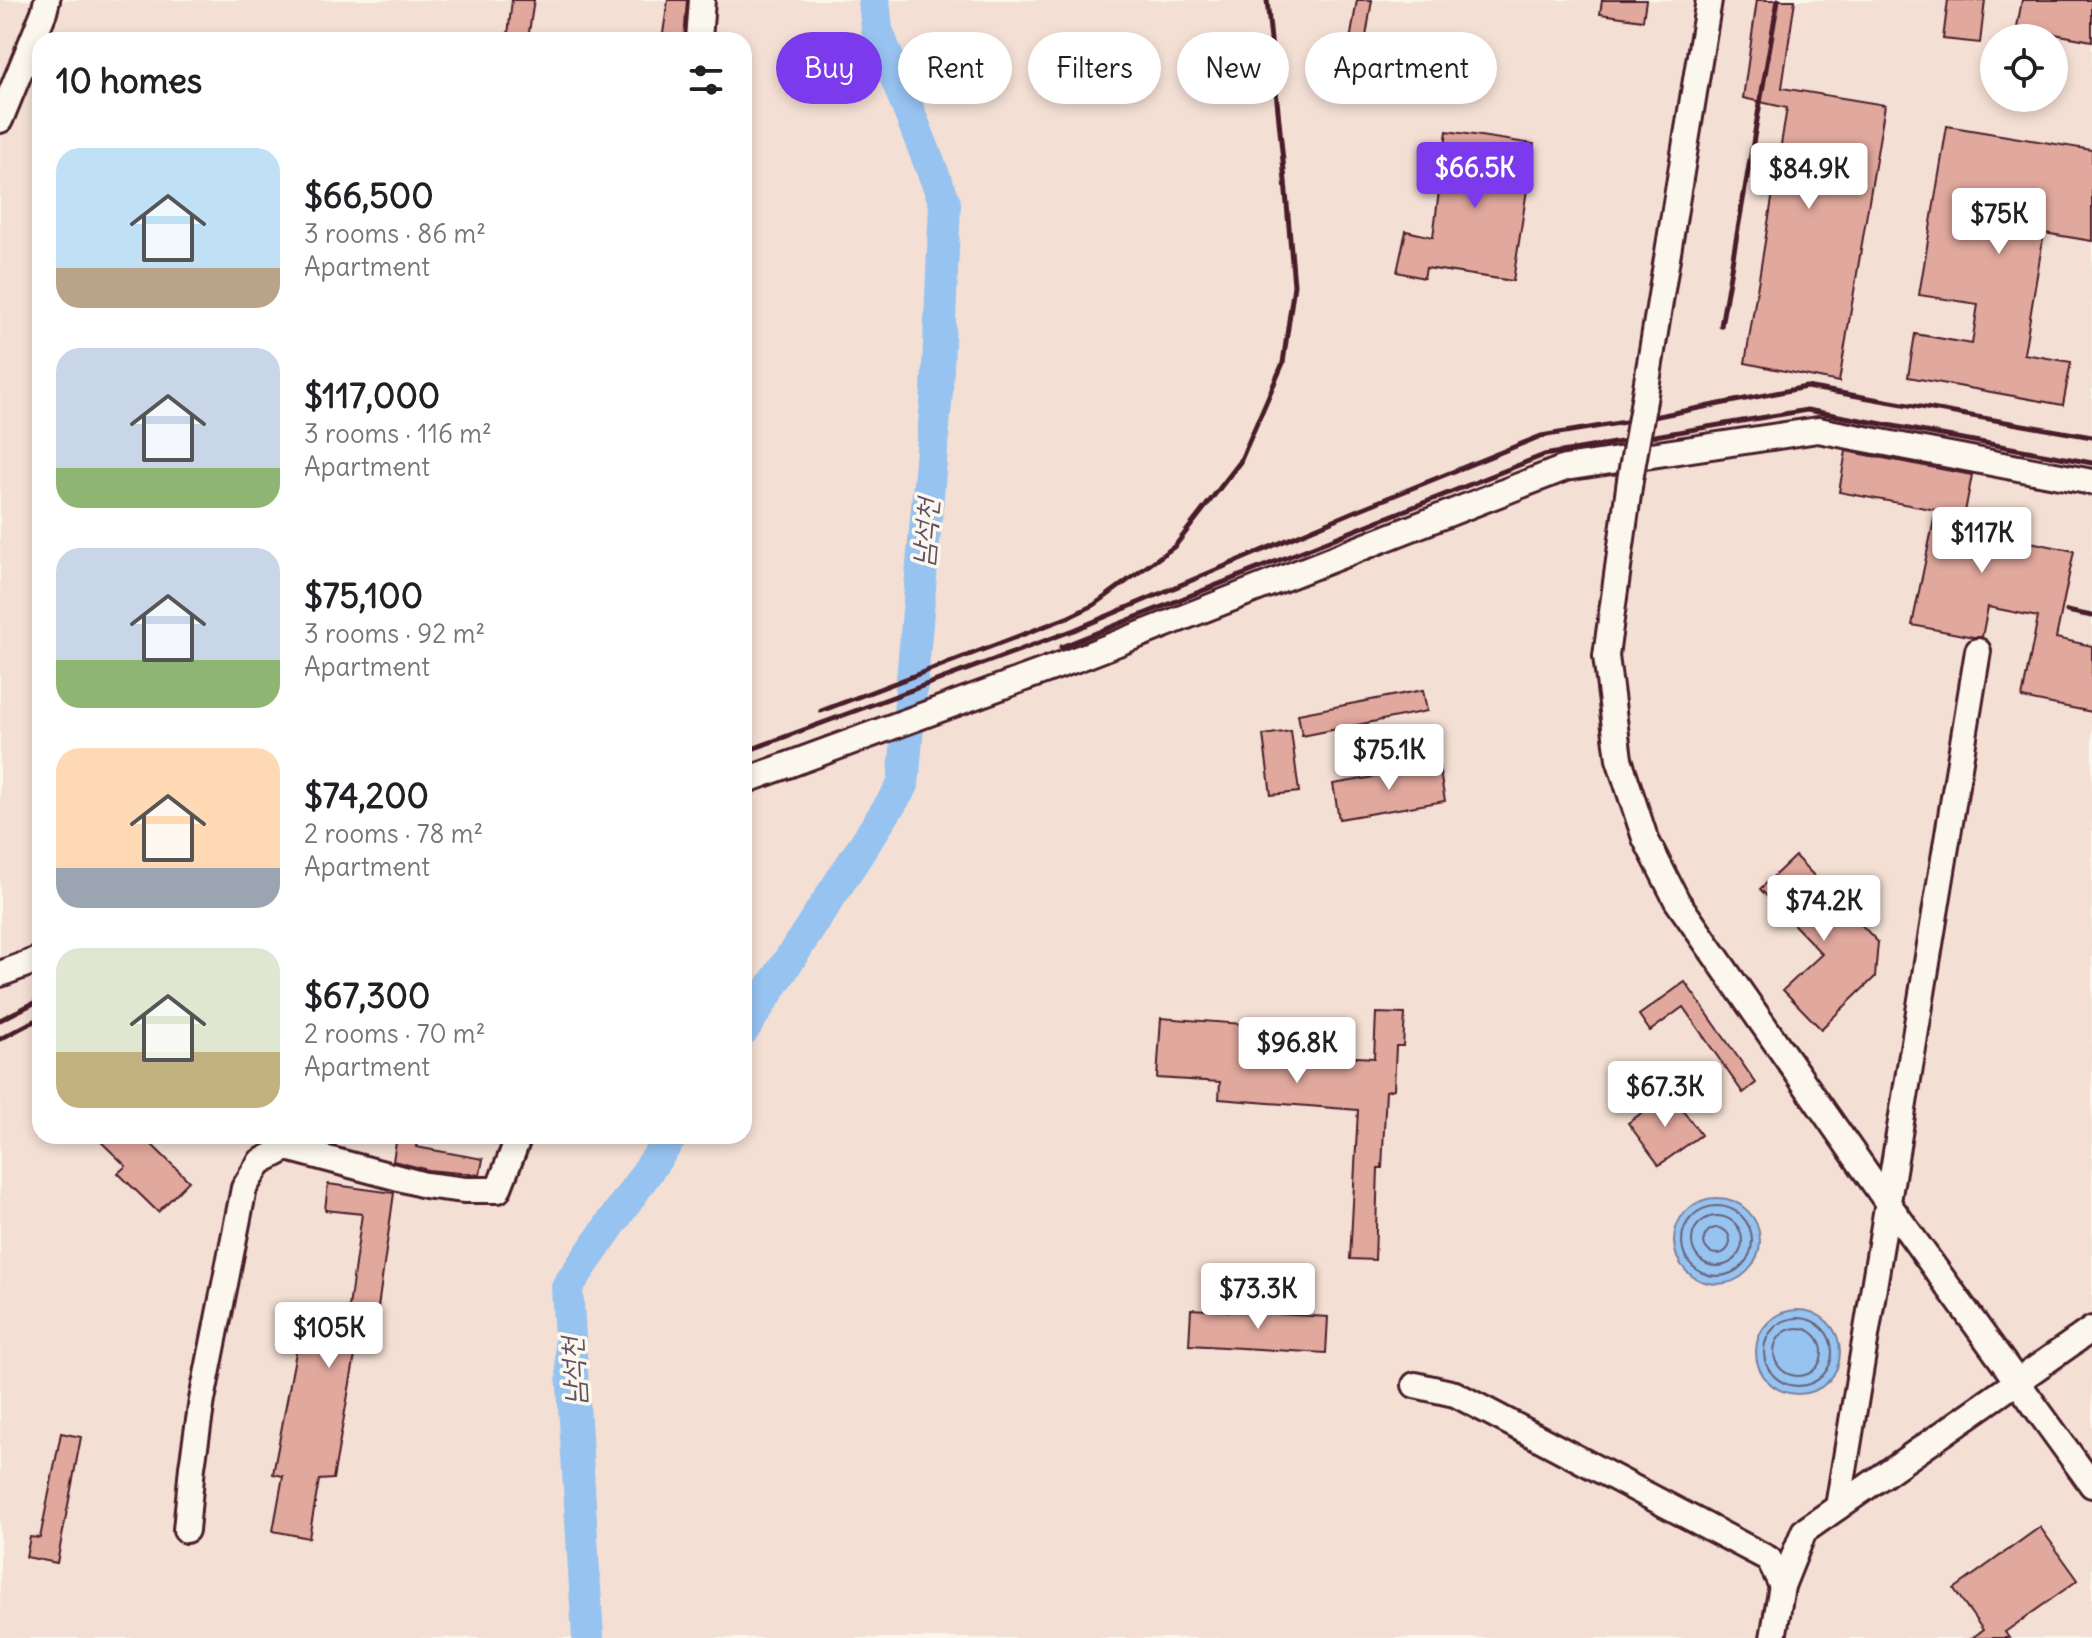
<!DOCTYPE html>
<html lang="en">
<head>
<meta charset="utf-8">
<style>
	body { margin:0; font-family:Delius,"Poor Story",sans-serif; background:#f6f6f6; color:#202124; height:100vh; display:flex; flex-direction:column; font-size:30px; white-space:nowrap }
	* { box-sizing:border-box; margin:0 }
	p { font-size:26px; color:#757577 }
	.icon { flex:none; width:44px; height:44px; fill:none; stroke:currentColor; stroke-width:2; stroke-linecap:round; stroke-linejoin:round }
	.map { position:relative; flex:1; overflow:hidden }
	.side { position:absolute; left:32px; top:32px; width:720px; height:1112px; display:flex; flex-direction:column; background:#fff; border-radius:24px; box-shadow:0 4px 12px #0003 }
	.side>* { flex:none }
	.top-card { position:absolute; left:776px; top:32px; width:760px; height:72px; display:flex; gap:16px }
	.fabs { position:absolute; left:1980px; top:24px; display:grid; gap:16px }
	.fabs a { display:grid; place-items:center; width:88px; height:88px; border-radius:50%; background:#fff; box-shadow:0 4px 12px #0003; font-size:40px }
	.price { position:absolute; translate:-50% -68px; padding:0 18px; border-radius:8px; background:#fff; color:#222; font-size:26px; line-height:52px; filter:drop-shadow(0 2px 4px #0008) }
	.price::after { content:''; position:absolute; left:50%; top:48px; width:24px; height:18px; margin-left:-12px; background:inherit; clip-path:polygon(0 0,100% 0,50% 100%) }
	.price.active { background:#7c3aed; color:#fff }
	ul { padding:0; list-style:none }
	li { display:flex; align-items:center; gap:24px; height:200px; padding:0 24px }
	li span { display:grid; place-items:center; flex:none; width:224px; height:160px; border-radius:24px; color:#555 }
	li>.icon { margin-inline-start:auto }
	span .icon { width:96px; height:96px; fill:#fffc; stroke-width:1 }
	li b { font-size:34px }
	h2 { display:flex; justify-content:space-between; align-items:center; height:96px; padding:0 24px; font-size:34px }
	.chip { padding:0 28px; border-radius:36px; background:#fff; box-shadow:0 4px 12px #0003; font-size:28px; line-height:72px }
	.chip.active { background:#7c3aed; color:#fff }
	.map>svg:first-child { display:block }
	.built { fill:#f3dfd4; fill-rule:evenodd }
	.water { fill:#97c3f0; stroke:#7881a1; stroke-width:2 }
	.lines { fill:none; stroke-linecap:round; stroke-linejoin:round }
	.shore { stroke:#69617a; stroke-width:2 }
	.river { stroke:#97c3f0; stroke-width:32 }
	.building { fill:#e1a89d; stroke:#4a1f2b; stroke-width:2 }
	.minor-casing { stroke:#4a1f2b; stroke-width:30 }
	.minor { stroke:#fbf7ec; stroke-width:24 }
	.rail { stroke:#4a1f2b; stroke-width:5 }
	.minor-bridge-casing { stroke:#4a1f2b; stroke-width:30; stroke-linecap:butt }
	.minor-bridge { stroke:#fbf7ec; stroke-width:24 }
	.labels { text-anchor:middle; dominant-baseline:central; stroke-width:7; stroke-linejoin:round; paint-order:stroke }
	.water-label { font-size:28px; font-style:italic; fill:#615066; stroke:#fbf7ec }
</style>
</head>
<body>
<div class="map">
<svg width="2092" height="1638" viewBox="0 0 2092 1638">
	<rect width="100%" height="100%" fill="#fbf7ec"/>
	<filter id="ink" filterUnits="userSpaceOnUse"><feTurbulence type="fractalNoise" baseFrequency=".0125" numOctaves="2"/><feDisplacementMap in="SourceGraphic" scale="16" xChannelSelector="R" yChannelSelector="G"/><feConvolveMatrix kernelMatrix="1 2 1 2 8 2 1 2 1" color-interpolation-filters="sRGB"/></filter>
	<g filter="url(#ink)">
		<path class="built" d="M0,0H2092V1638H0ZM1994,38H2054V98H1994ZM40,40H744V1136H40Z"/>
		<g class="water">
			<circle cx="1717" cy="1241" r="43"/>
			<circle cx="1798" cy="1352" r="42"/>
		</g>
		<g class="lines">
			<g class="shore">
				<circle cx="1717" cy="1241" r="35"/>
				<circle cx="1717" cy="1241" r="25"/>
				<circle cx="1717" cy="1241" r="13"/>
				<circle cx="1798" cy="1352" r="34"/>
				<circle cx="1798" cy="1352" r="24"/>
			</g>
			<g class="river">
				<polyline points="744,1029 903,785 937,391 945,203 877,30 874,0"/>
				<polyline points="588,1638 567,1287 672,1136"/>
			</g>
		</g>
		<g class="building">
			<polygon points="512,0 534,0 528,39 508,35"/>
			<polygon points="668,0 687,0 684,40 662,40"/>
			<polygon points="1357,0 1372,0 1362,61 1347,58"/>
			<polygon points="1602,0 1646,0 1643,20 1600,14"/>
			<polygon points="1757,0 1795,0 1782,88 1885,105 1839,382 1745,363 1787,108 1743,98"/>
			<polygon points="1948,0 1985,0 1980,43 1943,39"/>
			<polygon points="2022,0 2092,0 2092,41 2017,27"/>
			<polygon points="1947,126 2092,150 2092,241 2044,233 2024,354 2071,362 2063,405 1908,377 1915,334 1972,344 1978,304 1919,295"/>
			<polygon points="1447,131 1534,144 1513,281 1426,268 1424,278 1397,272 1406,231 1433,237"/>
			<polygon points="1846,451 1972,475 1962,528 2074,551 2056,638 2092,646 2092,712 2022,698 2038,617 1988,607 1982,637 1973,637 1912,625 1936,510 1839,492"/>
			<polygon points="1423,690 1427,711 1302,736 1298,714"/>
			<polygon points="1291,731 1299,792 1271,795 1263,735"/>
			<polygon points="1439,766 1445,801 1339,819 1333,784"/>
			<polygon points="1795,856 1878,942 1875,977 1821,1029 1783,990 1822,954 1760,889"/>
			<polygon points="1685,982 1756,1083 1743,1093 1683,1007 1650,1031 1639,1015"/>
			<polygon points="1376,1013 1405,1014 1403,1046 1396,1046 1394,1089 1386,1091 1382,1168 1378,1168 1375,1260 1350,1259 1358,1110 1219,1099 1220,1082 1157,1078 1161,1018 1341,1031 1339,1056 1374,1058"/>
			<polygon points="1670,1092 1701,1135 1659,1165 1628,1123"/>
			<polygon points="95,1136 143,1136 189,1181 158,1212 118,1173 126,1166"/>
			<polygon points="397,1136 418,1136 416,1147 483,1159 480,1175 428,1170 393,1161"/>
			<polygon points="328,1184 394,1193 376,1322 365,1320 362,1345 357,1344 333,1479 319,1480 309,1538 273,1531 283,1476 273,1474 299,1336 344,1343 362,1214 325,1210"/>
			<polygon points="1191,1309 1328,1317 1326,1353 1189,1345"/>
			<polygon points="61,1433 81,1437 57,1563 26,1557 30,1537 40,1538"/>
			<polygon points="2040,1527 2078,1580 2005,1632 2009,1638 1972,1638 1983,1630 1954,1589"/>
		</g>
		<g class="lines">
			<defs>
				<g id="minor">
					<polyline points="699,40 702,0"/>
					<polyline points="0,120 44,12 47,0"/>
					<polyline points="1644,400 1709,0"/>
					<polyline points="1630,480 1606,656 1619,759 1645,838 1677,901 1887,1202 2092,1485"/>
					<polyline points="744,781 1085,656 1565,468 1818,430 2092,482"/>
					<polyline points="0,974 40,959"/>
					<polyline points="1415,1385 1455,1394 1769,1559 1782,1586"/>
					<polyline points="1838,1507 1978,651"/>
					<polyline points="186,1530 192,1467 202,1400 244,1188 260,1162 287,1148 425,1185 465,1190 498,1190 519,1136"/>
					<polyline points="1773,1638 1782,1586 1804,1531 2092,1329"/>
				</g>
			</defs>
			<use href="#minor" class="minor-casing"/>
			<use href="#minor" class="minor"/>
			<g class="rail">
				<polyline points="1721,326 1778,0"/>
				<polyline points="2067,611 2092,616"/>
				<polyline points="1061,647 1544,455 1807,410 2092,463"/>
				<polyline points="821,711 1069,617 1094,605 1175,546 1240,462 1283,363 1294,285 1285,181 1267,0"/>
				<polyline points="744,752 1074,630 1353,512 1541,436 1643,419 1806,387 2092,437"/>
				<polyline points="0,1020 40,1000"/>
				<polyline points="0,1039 40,1018"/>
			</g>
			<defs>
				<polyline id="minor-bridge" points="1630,480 1644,400"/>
			</defs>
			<use href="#minor-bridge" class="minor-bridge-casing"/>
			<use href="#minor-bridge" class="minor-bridge"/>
		</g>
	</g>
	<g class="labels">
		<g class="water-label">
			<text transform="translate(924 532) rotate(-85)">남석천</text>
			<text transform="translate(572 1371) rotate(-93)">남석천</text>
		</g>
	</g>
</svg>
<div class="fabs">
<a><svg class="icon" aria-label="locate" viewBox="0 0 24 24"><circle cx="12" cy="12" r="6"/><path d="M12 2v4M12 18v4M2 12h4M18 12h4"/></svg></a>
</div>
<b class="price active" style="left:1475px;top:210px">$66.5K</b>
<b class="price" style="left:1809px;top:211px">$84.9K</b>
<b class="price" style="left:1999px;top:256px">$75K</b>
<b class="price" style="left:1982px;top:575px">$117K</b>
<b class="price" style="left:1389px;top:792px">$75.1K</b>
<b class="price" style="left:1824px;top:943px">$74.2K</b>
<b class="price" style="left:1297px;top:1085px">$96.8K</b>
<b class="price" style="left:1665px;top:1129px">$67.3K</b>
<b class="price" style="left:1258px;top:1331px">$73.3K</b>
<b class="price" style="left:329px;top:1370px">$105K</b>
<div class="top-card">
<a class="chip active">Buy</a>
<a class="chip">Rent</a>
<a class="chip">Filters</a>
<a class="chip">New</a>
<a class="chip">Apartment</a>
</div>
<section class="side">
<h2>10 homes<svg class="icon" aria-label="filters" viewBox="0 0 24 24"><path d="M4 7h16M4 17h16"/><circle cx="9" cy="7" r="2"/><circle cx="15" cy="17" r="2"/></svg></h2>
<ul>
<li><span style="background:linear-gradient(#bfe0f5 75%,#b9a48a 0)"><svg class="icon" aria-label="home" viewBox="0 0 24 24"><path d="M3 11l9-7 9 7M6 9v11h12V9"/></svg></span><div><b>$66,500</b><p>3 rooms · 86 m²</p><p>Apartment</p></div></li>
<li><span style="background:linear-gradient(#c9d6e8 75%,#8fb573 0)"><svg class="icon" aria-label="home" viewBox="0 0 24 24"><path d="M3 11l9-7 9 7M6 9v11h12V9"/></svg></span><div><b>$117,000</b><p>3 rooms · 116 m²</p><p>Apartment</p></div></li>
<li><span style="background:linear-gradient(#c9d6e8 70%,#8fb573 0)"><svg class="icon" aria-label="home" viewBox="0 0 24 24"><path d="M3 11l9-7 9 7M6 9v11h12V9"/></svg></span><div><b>$75,100</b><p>3 rooms · 92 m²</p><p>Apartment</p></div></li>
<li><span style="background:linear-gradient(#ffd9b3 75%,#9aa5b1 0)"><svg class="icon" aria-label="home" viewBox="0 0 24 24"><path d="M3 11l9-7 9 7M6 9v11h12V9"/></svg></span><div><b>$74,200</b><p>2 rooms · 78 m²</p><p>Apartment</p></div></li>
<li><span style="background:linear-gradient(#dfe7d0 65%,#c2b280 0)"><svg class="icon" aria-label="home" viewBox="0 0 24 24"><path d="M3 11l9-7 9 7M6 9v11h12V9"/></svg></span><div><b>$67,300</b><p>2 rooms · 70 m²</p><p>Apartment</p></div></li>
</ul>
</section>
</div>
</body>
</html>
